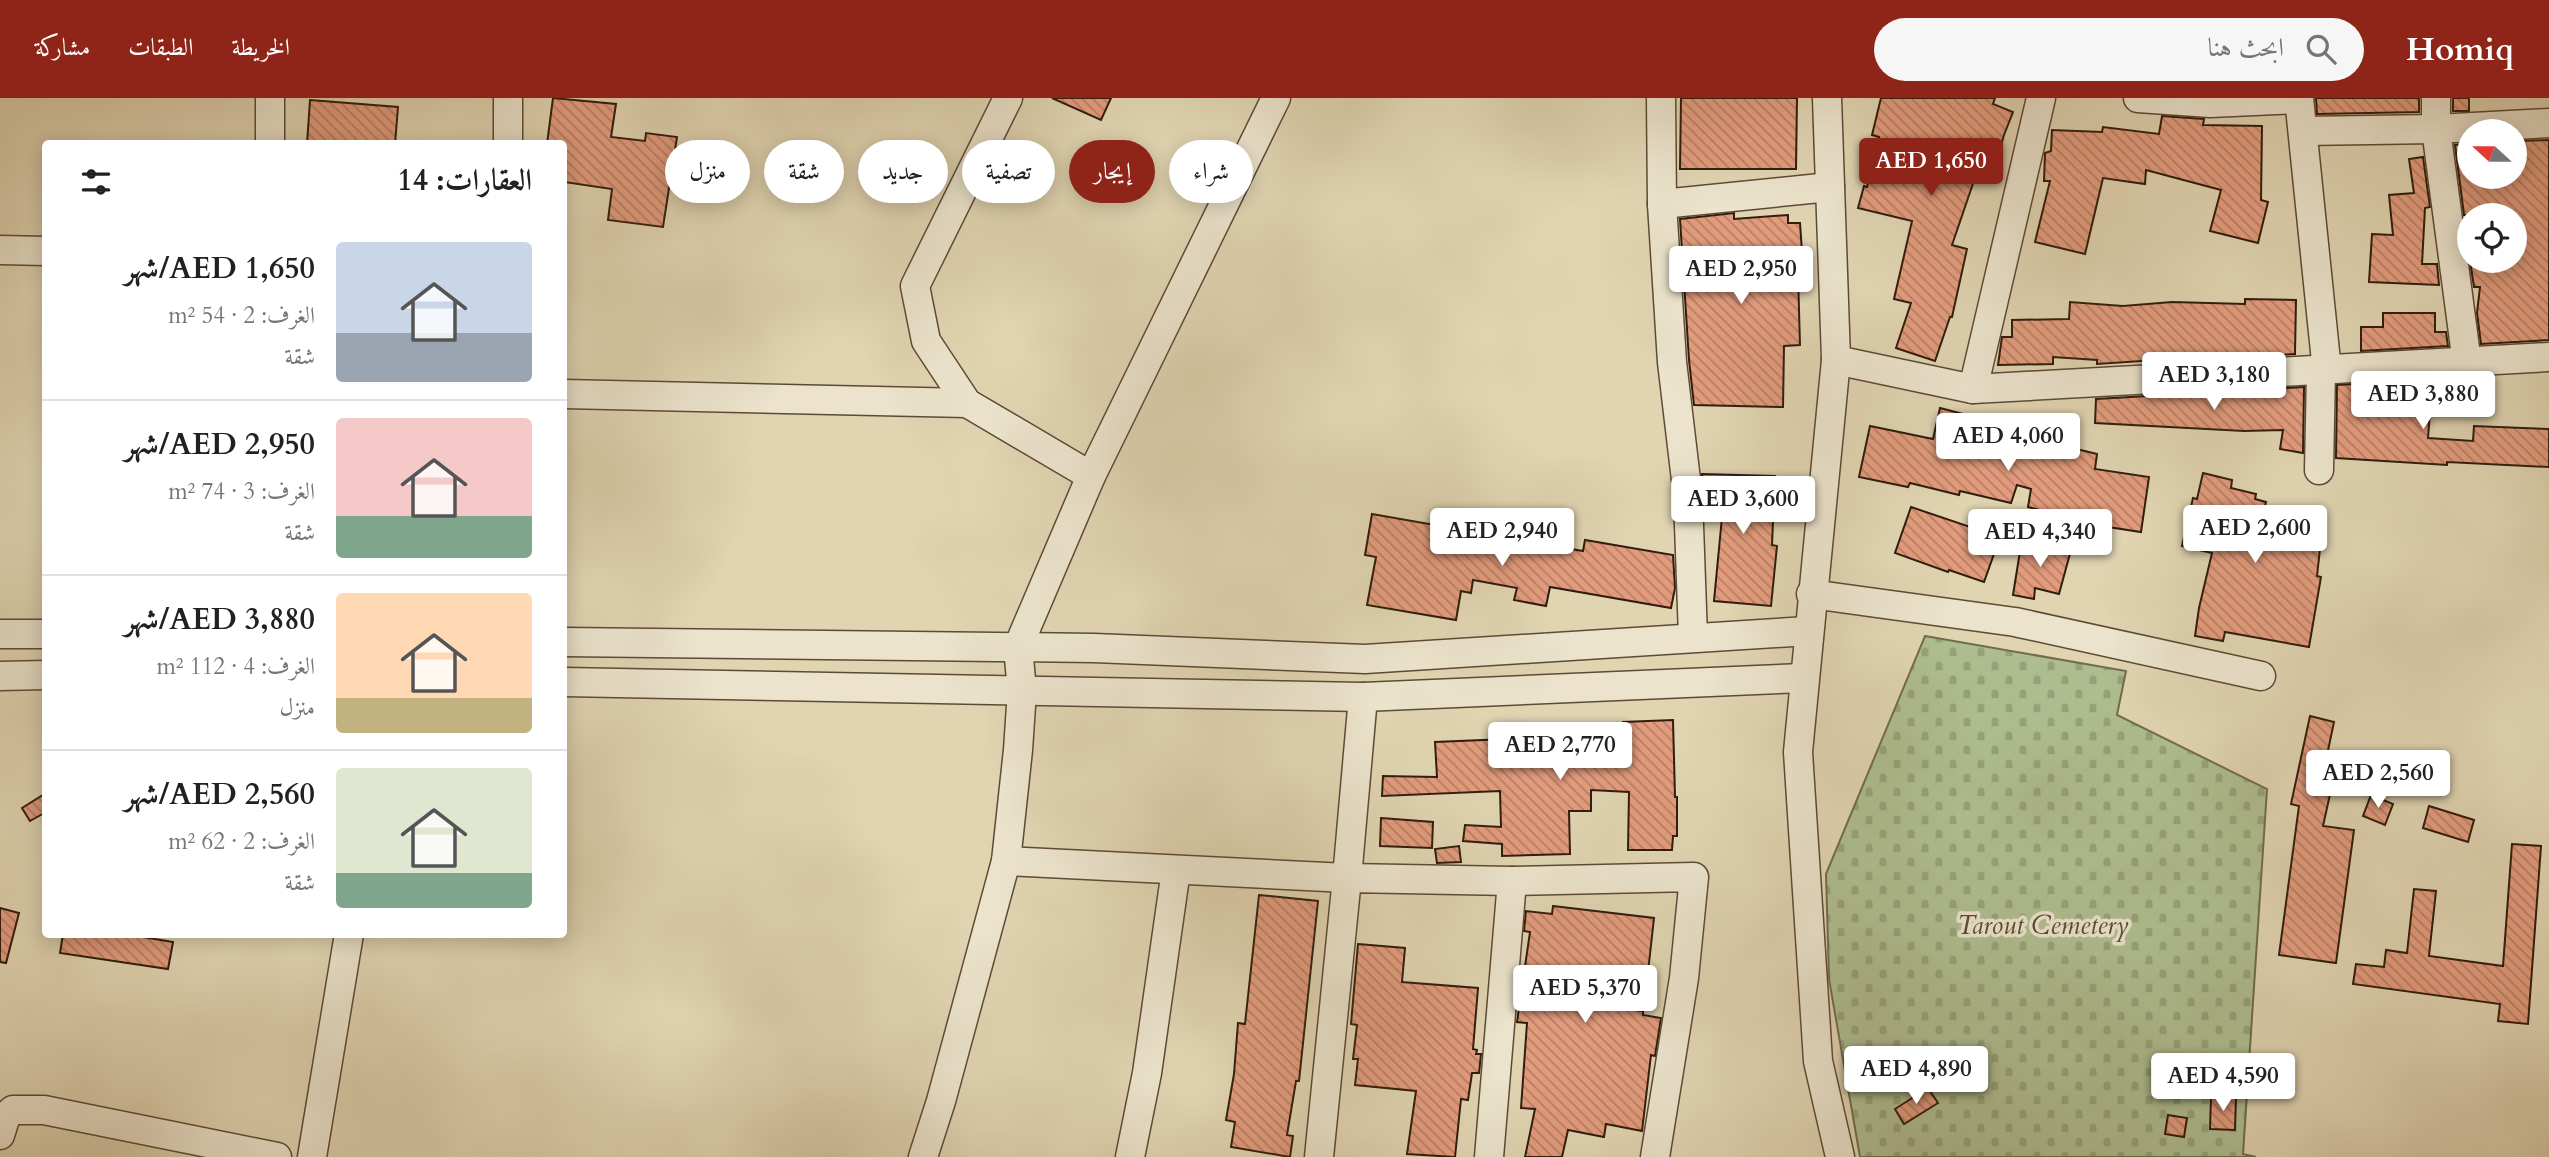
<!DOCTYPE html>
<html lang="ar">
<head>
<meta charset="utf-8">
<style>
	body { margin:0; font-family:Cardo,Amiri,serif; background:#f6f6f6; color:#202124; direction:rtl; height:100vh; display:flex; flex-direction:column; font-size:26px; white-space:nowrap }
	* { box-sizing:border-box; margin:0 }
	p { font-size:23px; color:#757577 }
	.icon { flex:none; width:38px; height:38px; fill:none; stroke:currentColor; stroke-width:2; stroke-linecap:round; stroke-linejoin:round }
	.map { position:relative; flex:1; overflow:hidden; direction:ltr }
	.panel { position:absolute; left:42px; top:42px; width:525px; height:798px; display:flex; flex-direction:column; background:#fff; border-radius:7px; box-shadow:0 4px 18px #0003; direction:rtl }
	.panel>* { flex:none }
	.hud { position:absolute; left:588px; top:42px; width:665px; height:63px; direction:rtl; display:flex; gap:14px }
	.needle { width:46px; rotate:291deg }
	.buttons { position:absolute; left:2457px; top:21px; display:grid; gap:14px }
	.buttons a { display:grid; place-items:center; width:70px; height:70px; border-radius:50%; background:#fff; box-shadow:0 4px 18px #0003; font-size:35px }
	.price { position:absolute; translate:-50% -60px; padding:0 16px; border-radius:7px; background:#fff; color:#222; font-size:23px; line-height:46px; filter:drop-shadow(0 2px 4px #0008) }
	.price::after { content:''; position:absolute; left:50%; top:42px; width:21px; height:16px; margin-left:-10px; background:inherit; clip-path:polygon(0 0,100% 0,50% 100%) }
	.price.selected { background:#8f2418; color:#fff }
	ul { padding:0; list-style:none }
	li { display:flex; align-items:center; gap:21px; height:175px; padding:0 35px }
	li+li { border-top:2px solid #e0e0e0 }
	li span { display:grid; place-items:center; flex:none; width:196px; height:140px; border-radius:7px; color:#555 }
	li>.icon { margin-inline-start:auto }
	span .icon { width:84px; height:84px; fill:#fffc; stroke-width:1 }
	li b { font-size:30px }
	h2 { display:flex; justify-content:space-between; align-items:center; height:84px; padding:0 35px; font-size:30px }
	.pill { padding:0 24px; border-radius:32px; background:#fff; box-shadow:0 4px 18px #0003; font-size:24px; line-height:63px }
	.pill.selected { background:#8f2418; color:#fff }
	header { display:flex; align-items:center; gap:42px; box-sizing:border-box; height:98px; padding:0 35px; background:#8f2418; color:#fff }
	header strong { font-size:33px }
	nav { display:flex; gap:38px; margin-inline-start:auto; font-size:24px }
	.search { width:490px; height:63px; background:#f6f6f6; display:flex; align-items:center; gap:18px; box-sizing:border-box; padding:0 24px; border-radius:38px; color:#757577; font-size:26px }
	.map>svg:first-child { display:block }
	.cemetery { fill:url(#cemetery-stones); stroke:#706c4e; stroke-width:2 }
	.building { fill:url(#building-back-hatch); stroke:#311c0d; stroke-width:2 }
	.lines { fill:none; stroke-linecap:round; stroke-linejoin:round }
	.minor-casing { stroke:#5d4a36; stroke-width:31 }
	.minor { stroke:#ebe3cc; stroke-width:28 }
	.labels { text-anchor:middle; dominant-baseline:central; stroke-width:7; stroke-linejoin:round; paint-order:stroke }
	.park-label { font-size:26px; font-style:italic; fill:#564c34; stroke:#ebe3cc }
</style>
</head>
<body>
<header>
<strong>Homiq</strong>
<div class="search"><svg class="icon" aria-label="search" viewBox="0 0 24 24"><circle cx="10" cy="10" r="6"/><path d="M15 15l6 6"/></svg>ابحث هنا</div>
<nav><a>الخريطة</a><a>الطبقات</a><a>مشاركة</a></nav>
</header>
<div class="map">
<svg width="2549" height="1059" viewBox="0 0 2549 1059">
	<defs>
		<pattern id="cemetery-stones" width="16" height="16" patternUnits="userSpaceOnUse" patternTransform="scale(1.75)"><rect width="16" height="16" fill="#aebd8f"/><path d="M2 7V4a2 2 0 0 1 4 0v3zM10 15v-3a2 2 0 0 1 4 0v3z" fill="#96a27a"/></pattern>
		<pattern id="building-back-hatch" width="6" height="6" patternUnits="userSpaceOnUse" patternTransform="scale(1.75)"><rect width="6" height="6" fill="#e29c7d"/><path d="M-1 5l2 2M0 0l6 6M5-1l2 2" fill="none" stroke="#b87e65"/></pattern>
	</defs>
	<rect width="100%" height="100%" fill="#e0d4b1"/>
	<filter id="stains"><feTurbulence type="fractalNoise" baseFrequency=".00286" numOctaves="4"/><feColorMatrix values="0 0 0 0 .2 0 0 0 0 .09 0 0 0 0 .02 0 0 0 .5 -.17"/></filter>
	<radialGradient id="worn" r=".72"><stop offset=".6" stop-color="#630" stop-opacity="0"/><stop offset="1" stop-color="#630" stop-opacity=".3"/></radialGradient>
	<polygon class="cemetery" points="1925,538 2126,573 2117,617 2267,691 2243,1056 2256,1059 1860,1059 1829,881 1826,776"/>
	<g class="building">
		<polygon points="553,0 616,6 611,39 645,43 646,35 677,39 663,129 608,122 612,91 564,84 564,46 547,46"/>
		<polygon points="1052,0 1111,0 1101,22"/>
		<polygon points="1681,0 1797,0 1796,71 1680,71"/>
		<polygon points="1881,0 1995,0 1993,6 2013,14 2004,37 1993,75 1978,71 1952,147 1967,151 1952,219 1950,219 1935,263 1896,250 1911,205 1894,201 1912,123 1858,110 1864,88 1867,89 1879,39 1872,37"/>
		<polygon points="2316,0 2419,0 2419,14 2317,16"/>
		<rect x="2453" y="0" width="16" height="13"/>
		<polygon points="310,2 398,9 395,46 307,46"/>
		<polygon points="2162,18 2204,21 2203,27 2262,28 2261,102 2268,104 2258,145 2210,133 2221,92 2146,72 2145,86 2103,80 2085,156 2035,144 2050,83 2044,83 2045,55 2051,53 2052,32 2102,34 2103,29 2159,36"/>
		<polygon points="2549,42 2549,242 2481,246 2477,215 2480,189 2474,189 2470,163 2515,163 2515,117 2464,117 2455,47 2469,46 2469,79 2515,79 2515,43"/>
		<polygon points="2423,59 2430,109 2425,110 2422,166 2437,166 2439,187 2369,184 2372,136 2393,137 2389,97 2414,95 2409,61"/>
		<polygon points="1734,115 1734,121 1788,117 1788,125 1800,125 1802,154 1802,176 1798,176 1800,247 1784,248 1783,309 1694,307 1689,262 1680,121"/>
		<polygon points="2245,201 2296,202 2295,256 2187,262 2187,260 2097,266 2097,262 2053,259 2053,266 1998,267 2002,239 2012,239 2012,222 2069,221 2070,204 2123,208 2172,204 2245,206"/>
		<polygon points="2383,215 2435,215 2435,234 2446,234 2448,248 2361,253 2361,229 2383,229"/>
		<polygon points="2390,284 2432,288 2428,340 2473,343 2474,328 2549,331 2549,369 2447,364 2447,367 2336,360 2337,287"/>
		<polygon points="2304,289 2303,355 2280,351 2283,332 2244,333 2095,325 2096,301"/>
		<polygon points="1940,310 1967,317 1960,346 1997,356 2003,333 2097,356 2095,371 2149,379 2141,434 2095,427 2028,409 2031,391 2017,387 2011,405 1960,393 1959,397 1910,385 1908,389 1859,379 1870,328 1933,341"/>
		<polygon points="2203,375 2232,382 2231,390 2256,396 2255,401 2266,404 2265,408 2324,415 2317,478 2321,479 2309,549 2225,534 2223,543 2195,538 2199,510 2212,455 2182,448 2193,400 2197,401"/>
		<polygon points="1702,376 1775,378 1772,447 1777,448 1771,508 1714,503 1722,419 1705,418"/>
		<polygon points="1911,409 2000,439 1984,484 1949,472 1948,474 1895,455"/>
		<polygon points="1372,416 1583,453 1585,442 1673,457 1675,490 1671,510 1550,489 1546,508 1514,502 1517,490 1473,482 1471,495 1461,493 1456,522 1367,507 1376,459 1365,457"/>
		<polygon points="2029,441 2071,452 2059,496 2035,490 2034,501 2013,497 2021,447 2027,449"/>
		<polygon points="2310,618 2334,624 2322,681 2333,683 2323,728 2354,732 2336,865 2279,857 2299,708 2291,706"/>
		<polygon points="1673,622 1675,699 1677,699 1677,738 1673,738 1672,752 1628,752 1629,694 1591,692 1591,713 1569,713 1570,756 1502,758 1502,746 1463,743 1465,727 1501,729 1500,693 1382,698 1383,678 1437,679 1435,644 1507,641 1511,629 1545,631 1565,637 1569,625 1623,627 1623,624"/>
		<polygon points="46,695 46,714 30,723 22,710"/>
		<polygon points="2371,697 2393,706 2385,727 2363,718"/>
		<polygon points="2429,708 2474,722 2468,744 2423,730"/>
		<polygon points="1381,720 1433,724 1432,750 1380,748"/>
		<polygon points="2512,746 2541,748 2528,926 2498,923 2500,906 2353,886 2356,866 2384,869 2386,852 2407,855 2414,791 2436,793 2429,858 2503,868"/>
		<polygon points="1459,748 1461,764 1437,765 1435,751"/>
		<polygon points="1259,797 1318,803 1299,983 1296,983 1287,1037 1293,1038 1290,1059 1231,1049 1235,1024 1226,1022 1234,976 1238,925 1245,926"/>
		<polygon points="1553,808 1654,820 1648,874 1636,873 1634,912 1643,913 1643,917 1661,920 1655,958 1651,957 1642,1033 1606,1026 1604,1039 1568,1032 1562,1059 1525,1059 1535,1011 1521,1010 1527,925 1517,924 1530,834 1524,833 1526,813 1552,816"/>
		<polygon points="0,810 19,815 6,865 0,864"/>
		<polygon points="63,836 125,836 173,844 168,871 60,855"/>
		<polygon points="1358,846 1405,850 1402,884 1478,890 1473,951 1477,952 1476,956 1481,956 1479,975 1472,975 1468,1002 1461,1001 1455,1059 1407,1056 1416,993 1355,987 1358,961 1353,961 1357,927 1351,926"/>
		<polygon points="1928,990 1938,1005 1904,1026 1895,1011"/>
		<polygon points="2211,998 2236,999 2235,1032 2210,1031"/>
		<polygon points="2168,1017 2187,1020 2184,1039 2165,1036"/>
	</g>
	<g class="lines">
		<defs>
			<g id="minor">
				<polyline points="270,0 270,46"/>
				<polyline points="508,0 508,46"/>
				<polyline points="1008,0 915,188 926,243 967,305 1091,378"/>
				<polyline points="1661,0 1662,106 1672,264 1688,399 1693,539"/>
				<polyline points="1827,0 1836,262 1798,654 1818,963 1840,1059"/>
				<polyline points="2138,0 2210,5 2299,1"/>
				<polyline points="2299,0 2327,273"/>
				<polyline points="2303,33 2436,31 2436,0"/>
				<polyline points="1662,106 1830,89"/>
				<polyline points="0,152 46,153"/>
				<polyline points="1836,262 1973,291 2549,259"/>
				<polyline points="2467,265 2436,31 2549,25"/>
				<polyline points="1973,291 2041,0"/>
				<polyline points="564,296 967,305"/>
				<polyline points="2319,372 2321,274"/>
				<polyline points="1811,496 2015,524 2261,578"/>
				<polyline points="0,536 46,536"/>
				<polyline points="564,544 1094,550 1365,561 1808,533"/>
				<polyline points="0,578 46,577"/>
				<polyline points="564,584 1363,599 1803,580"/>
				<polyline points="1006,763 1347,780 1363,599"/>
				<polyline points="0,1037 6,1018 13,1012 44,1012 277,1059"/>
				<polyline points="312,1059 349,836"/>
				<polyline points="923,1059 941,1003 1006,763 1018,652 1022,593 1018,549 1091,378 1276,0"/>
				<polyline points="1130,1059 1147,975 1176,772"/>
				<polyline points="1319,1059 1347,780 1512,783 1694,779 1684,880 1655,1059"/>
				<polyline points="1489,1059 1512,783"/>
			</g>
		</defs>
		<use href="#minor" class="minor-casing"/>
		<use href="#minor" class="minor"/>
	</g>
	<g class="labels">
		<g class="park-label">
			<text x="2043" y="827">Tarout Cemetery</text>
		</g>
	</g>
	<rect width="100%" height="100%" filter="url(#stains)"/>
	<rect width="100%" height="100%" fill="url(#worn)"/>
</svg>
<div class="buttons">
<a><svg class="needle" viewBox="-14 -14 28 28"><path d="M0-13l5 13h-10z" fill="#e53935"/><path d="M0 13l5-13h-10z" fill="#757577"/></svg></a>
<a><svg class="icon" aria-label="locate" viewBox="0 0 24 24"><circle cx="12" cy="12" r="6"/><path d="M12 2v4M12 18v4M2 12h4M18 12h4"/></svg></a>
</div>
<b class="price selected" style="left:1931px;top:100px">AED 1,650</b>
<b class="price" style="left:1741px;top:208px">AED 2,950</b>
<b class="price" style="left:2214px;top:314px">AED 3,180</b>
<b class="price" style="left:2423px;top:333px">AED 3,880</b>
<b class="price" style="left:2008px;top:375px">AED 4,060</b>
<b class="price" style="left:1743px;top:438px">AED 3,600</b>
<b class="price" style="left:2255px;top:467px">AED 2,600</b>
<b class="price" style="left:1502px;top:470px">AED 2,940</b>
<b class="price" style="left:2040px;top:471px">AED 4,340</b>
<b class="price" style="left:1560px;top:684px">AED 2,770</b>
<b class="price" style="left:2378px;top:712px">AED 2,560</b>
<b class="price" style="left:1585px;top:927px">AED 5,370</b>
<b class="price" style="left:1916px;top:1008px">AED 4,890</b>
<b class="price" style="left:2223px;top:1015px">AED 4,590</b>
<div class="hud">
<a class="pill">شراء</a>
<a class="pill selected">إيجار</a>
<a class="pill">تصفية</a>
<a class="pill">جديد</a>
<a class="pill">شقة</a>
<a class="pill">منزل</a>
</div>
<section class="panel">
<h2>العقارات: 14<svg class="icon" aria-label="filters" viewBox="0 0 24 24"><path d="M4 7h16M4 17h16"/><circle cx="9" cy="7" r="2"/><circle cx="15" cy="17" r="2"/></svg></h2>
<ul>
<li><span style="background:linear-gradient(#c9d6e8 65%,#9aa5b1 0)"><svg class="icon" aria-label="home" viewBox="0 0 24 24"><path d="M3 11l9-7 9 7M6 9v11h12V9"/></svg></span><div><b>AED 1,650/شهر</b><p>الغرف: 2 · 54 m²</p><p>شقة</p></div></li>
<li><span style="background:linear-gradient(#f6c9c9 70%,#7fa58c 0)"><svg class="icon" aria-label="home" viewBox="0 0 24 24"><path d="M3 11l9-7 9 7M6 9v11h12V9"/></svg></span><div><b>AED 2,950/شهر</b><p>الغرف: 3 · 74 m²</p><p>شقة</p></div></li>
<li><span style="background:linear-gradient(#ffd9b3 75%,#c2b280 0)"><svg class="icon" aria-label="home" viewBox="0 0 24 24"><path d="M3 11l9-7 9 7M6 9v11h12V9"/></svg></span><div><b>AED 3,880/شهر</b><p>الغرف: 4 · 112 m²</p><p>منزل</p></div></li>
<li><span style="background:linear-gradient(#dfe7d0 75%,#7fa58c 0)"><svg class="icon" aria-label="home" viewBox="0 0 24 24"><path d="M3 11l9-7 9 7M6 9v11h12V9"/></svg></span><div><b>AED 2,560/شهر</b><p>الغرف: 2 · 62 m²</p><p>شقة</p></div></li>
</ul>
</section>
</div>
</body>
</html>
